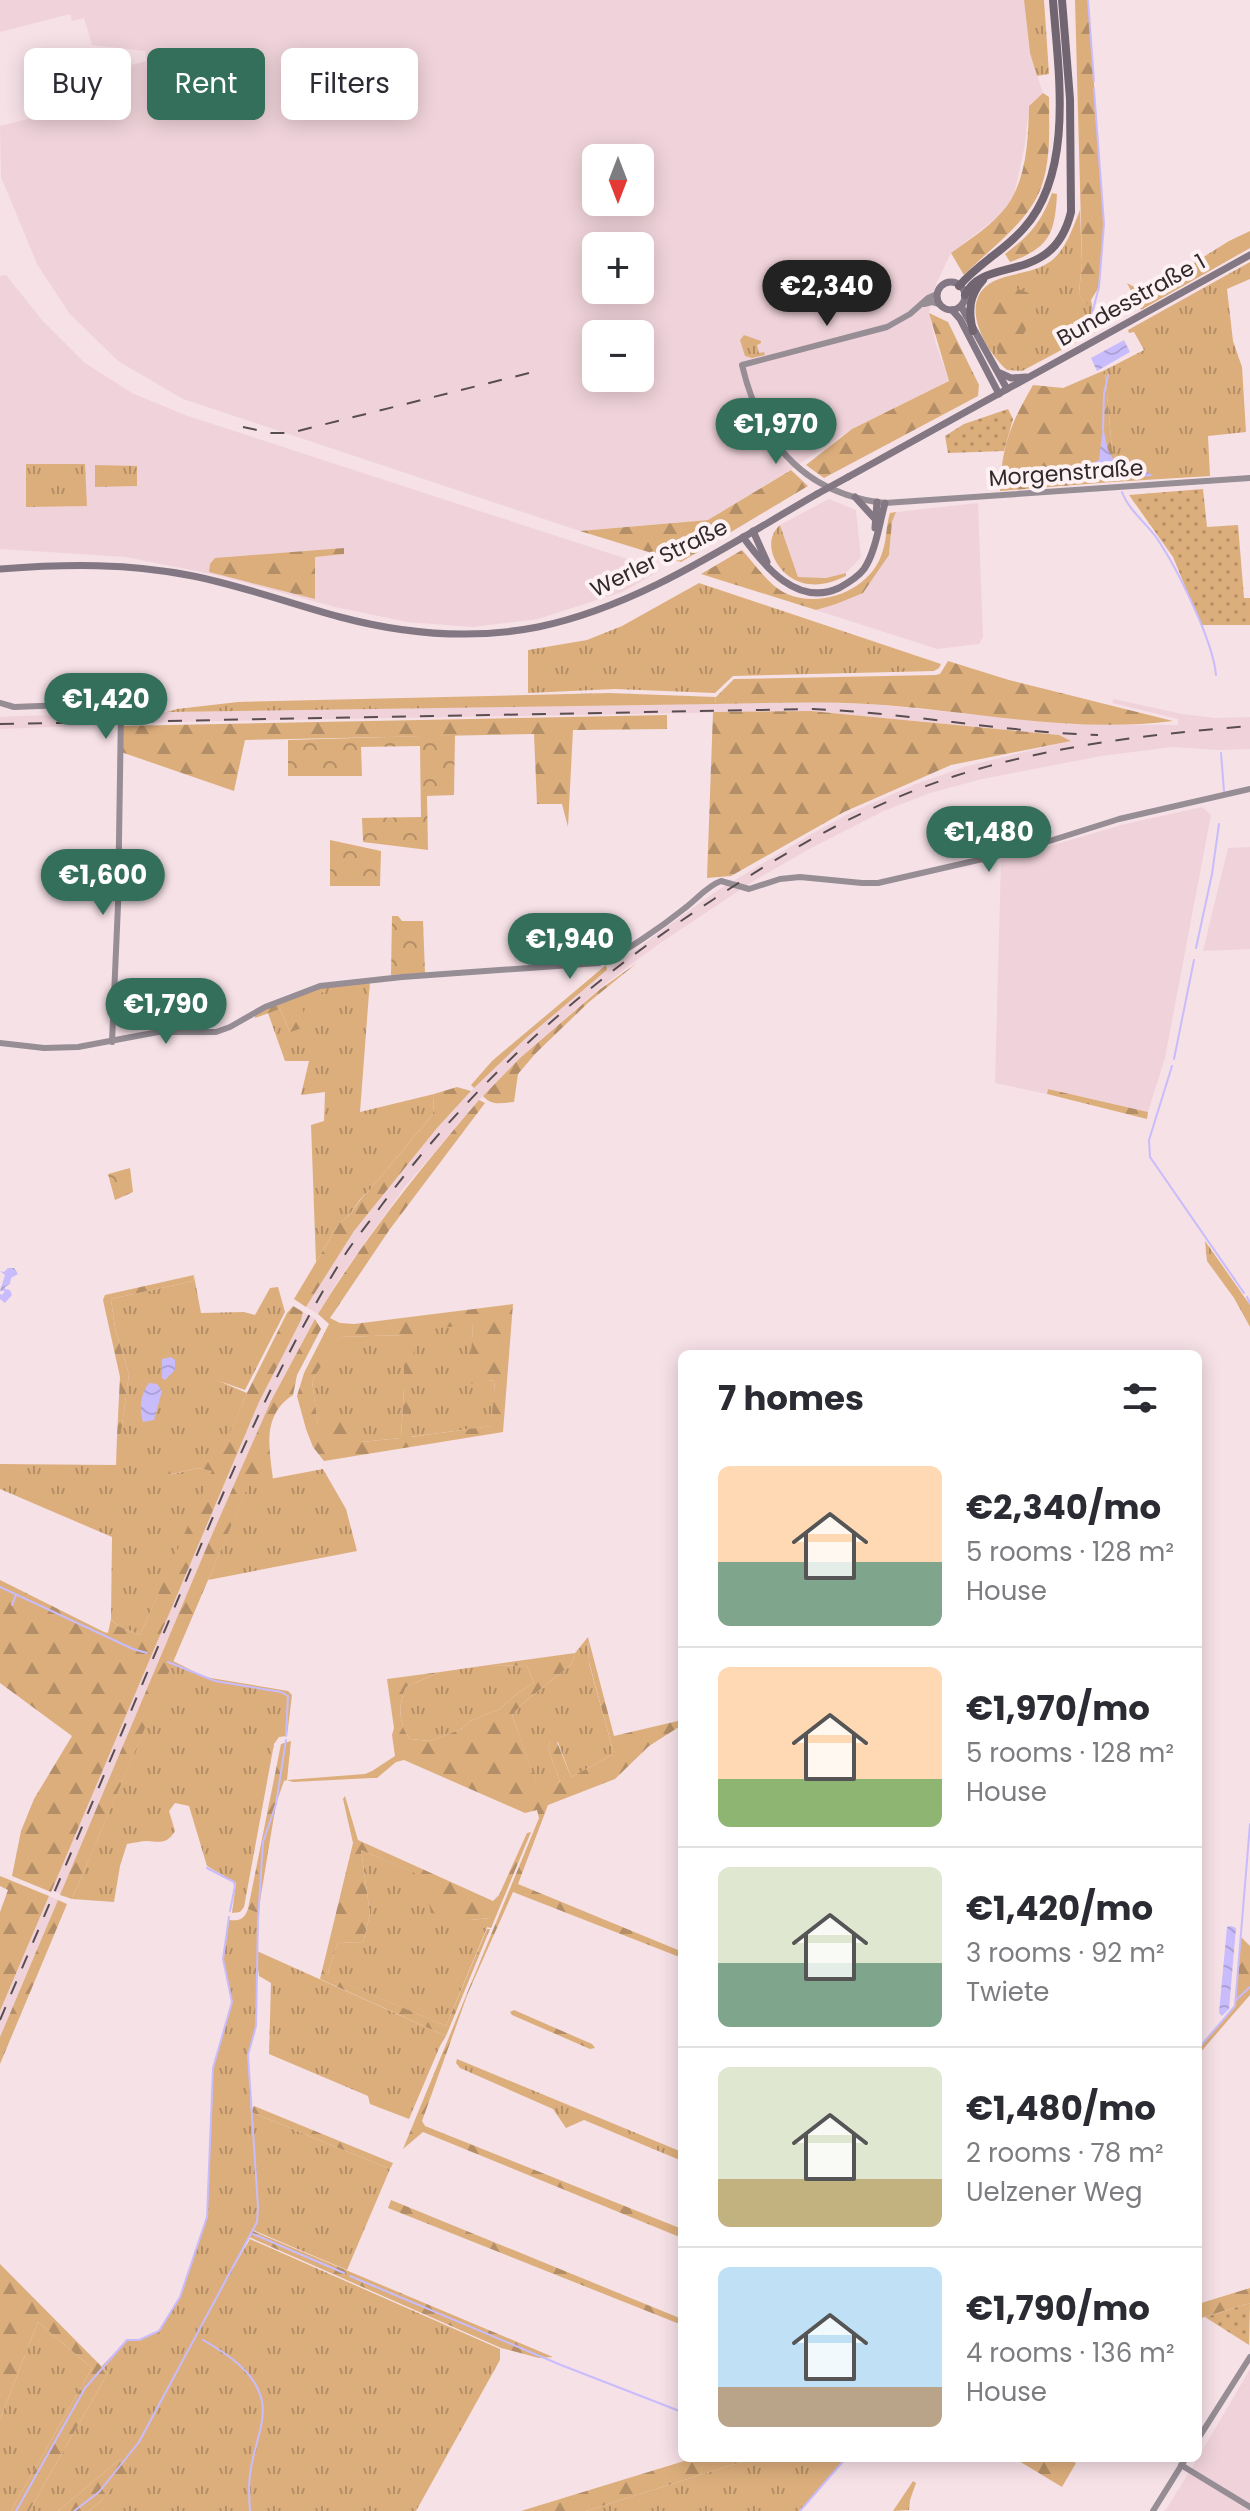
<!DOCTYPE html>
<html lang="en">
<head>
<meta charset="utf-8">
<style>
	body { margin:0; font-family:Poppins,sans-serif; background:#f2f2f3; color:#2b2b33; height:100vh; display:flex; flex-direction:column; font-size:30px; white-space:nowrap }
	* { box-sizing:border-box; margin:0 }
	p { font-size:26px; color:#7c7c81 }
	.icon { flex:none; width:44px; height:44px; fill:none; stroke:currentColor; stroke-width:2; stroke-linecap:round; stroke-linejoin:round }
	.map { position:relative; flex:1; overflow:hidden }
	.side { position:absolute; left:678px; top:1350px; width:524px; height:1112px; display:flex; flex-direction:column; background:#fff; border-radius:12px; box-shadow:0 4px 20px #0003 }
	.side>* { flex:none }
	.hud { position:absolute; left:24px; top:48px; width:534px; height:72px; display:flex; gap:16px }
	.needle { width:52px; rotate:180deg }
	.tools { position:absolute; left:582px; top:144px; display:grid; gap:16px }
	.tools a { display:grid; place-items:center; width:72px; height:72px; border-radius:12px; background:#fff; box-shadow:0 4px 20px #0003; font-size:40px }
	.price { position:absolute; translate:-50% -68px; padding:0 18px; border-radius:28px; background:#336f5a; color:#fff; font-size:26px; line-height:52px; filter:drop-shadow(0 2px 4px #0008) }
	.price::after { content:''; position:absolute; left:50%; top:48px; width:24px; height:18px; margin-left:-12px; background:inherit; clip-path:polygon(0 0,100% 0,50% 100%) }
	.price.on { background:#222; color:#fff }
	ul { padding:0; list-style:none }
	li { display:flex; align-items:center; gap:24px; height:200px; padding:0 40px }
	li+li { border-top:2px solid #e1e1e2 }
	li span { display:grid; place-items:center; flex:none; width:224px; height:160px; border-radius:12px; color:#555 }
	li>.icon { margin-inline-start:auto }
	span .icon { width:96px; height:96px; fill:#fffc; stroke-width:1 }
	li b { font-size:34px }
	h2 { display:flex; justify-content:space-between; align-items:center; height:96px; padding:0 40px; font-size:34px }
	.pill { padding:0 28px; border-radius:12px; background:#fff; box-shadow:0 4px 20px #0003; font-size:28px; line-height:72px }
	.pill.on { background:#336f5a; color:#fff }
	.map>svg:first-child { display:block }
	.built { fill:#f0d3da; fill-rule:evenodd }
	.grass { fill:url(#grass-tufts) }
	.forest { fill:url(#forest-firs); fill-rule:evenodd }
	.park { fill:url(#park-crowns) }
	.garden { fill:url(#garden-dots) }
	.water { fill:url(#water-waves) }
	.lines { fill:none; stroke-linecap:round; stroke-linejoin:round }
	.stream { stroke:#c9bcfc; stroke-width:2 }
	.secondary { stroke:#968d95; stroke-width:6 }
	.primary { stroke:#827782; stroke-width:7 }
	.highway { stroke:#716571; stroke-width:8 }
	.rail { stroke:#584d50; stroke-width:2; stroke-dasharray:14 14; stroke-linecap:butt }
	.primary-bridge { stroke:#827782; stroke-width:7 }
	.labels { text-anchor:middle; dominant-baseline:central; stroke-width:8; stroke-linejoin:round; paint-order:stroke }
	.street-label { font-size:22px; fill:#31292b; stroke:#fef1f4 }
</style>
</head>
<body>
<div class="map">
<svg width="1250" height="2511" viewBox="0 0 1250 2511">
	<defs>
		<pattern id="grass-tufts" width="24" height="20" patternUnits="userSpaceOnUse" patternTransform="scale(2)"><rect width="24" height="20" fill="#dcae7c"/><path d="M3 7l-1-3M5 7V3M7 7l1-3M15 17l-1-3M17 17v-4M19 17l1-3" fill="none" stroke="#b38e66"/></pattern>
		<pattern id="forest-firs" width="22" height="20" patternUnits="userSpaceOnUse" patternTransform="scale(2)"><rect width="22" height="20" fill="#dcae7c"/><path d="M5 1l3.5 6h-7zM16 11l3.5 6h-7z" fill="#b38e66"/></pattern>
		<pattern id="park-crowns" width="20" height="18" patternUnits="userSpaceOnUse" patternTransform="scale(2)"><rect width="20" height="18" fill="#dcae7c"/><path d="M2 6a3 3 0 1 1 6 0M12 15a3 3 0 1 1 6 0" fill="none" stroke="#b38e66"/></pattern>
		<pattern id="garden-dots" width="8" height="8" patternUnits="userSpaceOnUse" patternTransform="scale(2)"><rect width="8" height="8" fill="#dcae7c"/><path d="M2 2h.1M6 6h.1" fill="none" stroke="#b38e66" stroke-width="1.8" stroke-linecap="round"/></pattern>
		<pattern id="water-waves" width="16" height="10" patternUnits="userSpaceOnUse" patternTransform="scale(2)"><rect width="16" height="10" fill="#c9bcfc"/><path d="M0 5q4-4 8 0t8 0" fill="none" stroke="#ada2d8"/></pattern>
	</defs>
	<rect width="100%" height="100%" fill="#f6e1e7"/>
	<g class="built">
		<path d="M0,0H1024L1030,53L1043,93L1029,106L1025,144L1014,196L1000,215L951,253L936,284L929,313L936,344L949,381L852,429L784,474L708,520L580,531L183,399L118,361L69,313L37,264L1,177L0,126L58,111L52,84L147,61L145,51L92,45L84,18L72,21L70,14L0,32ZM596,158H640V202H596ZM596,246H640V290H596ZM596,334H640V378H596Z"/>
		<polygon points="6,275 42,320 85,363 132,393 185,415 661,570 622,592 538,619 472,627 407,622 335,607 221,576 126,557 0,549 0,276"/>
		<polygon points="829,499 856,510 861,557 846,573 826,578 798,577 780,525"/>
		<polygon points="978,503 983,637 979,644 937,649 816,610 863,593 889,555 892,522 896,512"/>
		<polygon points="1114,699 1182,714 1216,718 1250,717 1250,749 1218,750 1173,747 1101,756 982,779 930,793 884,811 813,847 752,882 656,946 600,988 520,1058 479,1100 404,1188 341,1276 318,1314 306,1307 354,1231 437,1128 488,1073 525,1039 574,996 620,961 715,892 813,833 854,811 916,784 967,766 1069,741 1059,735 811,711 220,721 138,723 137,726 128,724 0,729 0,717 15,716 167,712 810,702 869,704 1070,724 1178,725 1178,719 1112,703"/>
		<polygon points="1202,807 1211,815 1165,1058 1148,1112 1048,1089 1047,1094 995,1083 1001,860 1125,824"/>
		<polygon points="1250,847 1250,949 1203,951 1228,848"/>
		<polygon points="303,1312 315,1319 211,1537 61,1894 51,1890 259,1402"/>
		<polygon points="49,1896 58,1900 0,2037 0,2011"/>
		<polygon points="1250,2369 1250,2511 1165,2511 1198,2458"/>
	</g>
	<g class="grass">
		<polygon points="1024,0 1044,0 1049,74 1037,76 1030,53"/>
		<path d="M1080,210L1082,263L1079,293L1085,305L1091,300L1097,331L1022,371L1007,370C985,350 956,300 994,281C1011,273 1033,273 1048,263C1065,253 1073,227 1080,210Z"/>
		<polygon points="1250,231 1250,248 1141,310 1127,283 1138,289 1151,290 1229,241"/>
		<polygon points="1250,262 1250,279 1227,289 1233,341 1242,367 1246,432 1208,436 1210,476 1112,482 1119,467 1112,450 1105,370 1144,350 1134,332 1129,333 1128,330"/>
		<polygon points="744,335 761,341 761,343 757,345 759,353 764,352 765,355 752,358 745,356 740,340"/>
		<polygon points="26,464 85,464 87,506 26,507"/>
		<polygon points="95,465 137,466 137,486 95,487"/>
		<path d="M780,525L798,577L826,578L846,573V576C833,582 819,587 803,583C779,577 759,544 780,525Z"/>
		<polygon points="699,583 941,664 939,668 934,671 733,676 715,693 615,689 528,693 528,650 587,640 622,626"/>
		<polygon points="609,693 716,697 715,704 167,712 177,709 238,702"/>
		<path d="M370,980L360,1112L434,1094L433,1114L368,1192C356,1200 353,1216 340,1222L316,1262L311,1125L324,1121L325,1092L301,1095L309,1061H285L268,1013L280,1009L290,1032L300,1000L325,991V986Z"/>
		<polygon points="1205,1241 1250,1305 1250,1327 1234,1298 1207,1261"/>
		<polygon points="194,1276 201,1313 244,1312 255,1315 270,1288 278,1287 285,1312 245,1390 219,1381 247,1393 221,1454 169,1475 198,1468 213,1471 140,1635 118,1626 111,1619 112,1537 0,1489 0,1464 116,1465 117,1436 121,1432 129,1374 115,1328 111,1299 193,1281"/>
		<polygon points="473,1323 470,1383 495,1380 492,1426 410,1437 411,1389 404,1388 401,1438 361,1442 318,1426 312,1381 338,1337 404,1335 404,1382 415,1330"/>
		<polygon points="323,1469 346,1509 357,1551 208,1580 249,1483"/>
		<polygon points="588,1637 589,1663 614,1754 571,1777 558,1742 550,1742 548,1748 560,1782 540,1794 512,1715 523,1703 571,1665 575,1653"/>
		<path d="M173,1661L205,1677L288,1691L292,1695L287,1736L279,1737L274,1744L244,1907L240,1912L232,1913L236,1883L207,1866L189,1806L175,1803L169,1811L175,1831C167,1844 161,1842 147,1841C141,1841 134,1843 127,1844L120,1866L114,1902L72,1899Z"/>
		<path d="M489,1665L527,1666L534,1683L516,1694L500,1709L470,1721L462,1729L430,1741L410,1739C398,1724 398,1704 406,1687L440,1672Z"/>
		<polygon points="372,1771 372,1778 293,1782 287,1780 365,1774"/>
		<polygon points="361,1850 425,1877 470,1920 491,1918 446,2026 330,1977 328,1972 338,1942 363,1943 370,1914"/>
		<path d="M248,1909L258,1913L257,1951L446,2036L440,2046L409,2119L370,2104L368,2096L269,2054L271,1983L259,1976L257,1962L256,2026L248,2055L251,2112L390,2169L347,2270L253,2230L223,2285L250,2239L500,2349V2360L416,2511H88L100,2502L130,2466L120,2459L58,2511H29L108,2373L102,2366L127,2340H139L159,2331L181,2296L207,2217L213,2068L232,2002L223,1959L229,1920C239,1921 244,1920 248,1909Z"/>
		<polygon points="1250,1987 1250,1995 1198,2055 1198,2049 1235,2006 1235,2001"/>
		<polygon points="457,2059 682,2152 682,2161 584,2120 566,2128 553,2109 460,2068 456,2063"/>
		<polygon points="38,2322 92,2368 11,2511 0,2511 0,2419"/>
		<polygon points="754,2458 846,2458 800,2511 586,2511"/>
	</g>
	<g class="forest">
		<polygon points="1075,0 1088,0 1104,224 1099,287 1091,300 1085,306 1079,293 1082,263"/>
		<path d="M1043,93L1049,97C1049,130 1052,167 1037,197C1020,229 988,250 964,275L951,253C967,241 987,229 1001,213C1027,185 1028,142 1029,106Z"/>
		<path d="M1052,193L1057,194C1055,234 1049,248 1010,262L1005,254C1030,235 1041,223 1052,193Z"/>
		<polygon points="1011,286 1036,296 1036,309 1014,354 999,355 987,321 985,302 995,287"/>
		<polygon points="929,313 948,322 979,385 978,396 824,478 806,465 852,429 949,381"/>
		<path d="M1105,370L1112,450L1119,467L1112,482L1000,491C1002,445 1010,425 1033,385L1063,388Z"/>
		<polygon points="791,470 808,486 681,562 580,531 708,520"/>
		<path d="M896,512L892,522L889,555L863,593L836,604L816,610L701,574L742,550C755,564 769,586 787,594C823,609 873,589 883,550C887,538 886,525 890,513Z"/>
		<polygon points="344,548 344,554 315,557 315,599 209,572 210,564 215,558"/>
		<path d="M948,661L1009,680L1173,721C1070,734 970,710 868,704C817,701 766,703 715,704L716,697L734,679L935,675L940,674Z"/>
		<polygon points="811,711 1059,735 1071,741 951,765 844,812 731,876 707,878 713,712"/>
		<polygon points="667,715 667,729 573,730 568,827 562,804 537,804 534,734 245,740 234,791 121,752 122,726"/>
		<path d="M637,963L589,1002L536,1053L518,1074L514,1102C502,1103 491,1106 483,1096L520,1058L599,990Z"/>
		<polygon points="606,965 607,970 525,1039 474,1088 471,1085 492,1061"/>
		<polygon points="325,986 325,991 300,1001 308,1026 290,1032 280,1009 255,1018 255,1012"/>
		<path d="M457,1087L471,1091L437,1128L354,1231L306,1307L294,1299L340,1222C353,1216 357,1200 368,1192L433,1114L434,1094Z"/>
		<polygon points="1048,1089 1148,1112 1147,1119 1047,1094"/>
		<path d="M479,1100L485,1103L390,1229L330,1318L340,1323L354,1324L513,1304L503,1432L324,1461L313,1447L306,1429L297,1396L304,1373L329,1324L318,1314C365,1237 421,1168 479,1100ZM473,1324L469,1384L495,1380L491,1426L411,1437V1388H404L401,1438L361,1442L355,1420L318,1425L312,1381L339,1337L404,1335V1382L412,1383L415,1331Z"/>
		<polygon points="194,1275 193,1281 111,1299 115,1328 129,1374 121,1433 117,1436 120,1377 103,1300 105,1295"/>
		<polygon points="293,1306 303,1312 301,1320 259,1402 51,1892 12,1876 21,1831 34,1799 72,1736 0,1683 0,1580 104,1632 108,1633 111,1619 118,1626 140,1635 212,1471 198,1468 168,1475 171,1463 221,1453 247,1393 287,1313"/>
		<path d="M315,1319L321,1329L297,1375L293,1395C262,1415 269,1447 273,1479L249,1484L72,1899L60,1895L211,1537L271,1401Z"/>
		<path d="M588,1637L614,1736L682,1720V1725L649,1746L615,1779L548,1805L518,1884L678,1950L682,1952V1958L513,1892L468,1993L422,2121L425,2126L682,2229V2238L423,2132L403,2149L539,1818L537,1810L525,1813L404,1760L396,1762L377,1778H372V1771L395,1756L392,1735L394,1728L387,1679L440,1672L406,1687C398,1704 398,1724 410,1739L430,1741L462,1729L470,1721L500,1709L516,1694L534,1683L527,1666L489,1665L575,1653L571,1665L523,1703L512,1715L540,1793L560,1782L548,1748L550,1742H557L571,1777L614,1754L589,1662Z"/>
		<polygon points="291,1741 287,1780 284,1781 276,1804 258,1913 248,1909 281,1744"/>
		<polygon points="345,1796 358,1840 493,1901 499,1895 527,1833 531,1832 491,1928 487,1927 490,1918 470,1920 431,1913 424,1877 361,1850 370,1914 363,1943 338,1942 328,1972 331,1977 446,2026 487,1929 490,1929 446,2036 320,1979 353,1843 343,1799"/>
		<polygon points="0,1876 49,1896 0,2011 0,1912 8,1890 0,1886"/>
		<polygon points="58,1900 67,1904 0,2064 0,2037"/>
		<polygon points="1241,1937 1250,1946 1250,1987 1235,2001"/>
		<polygon points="514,2010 592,2044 595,2048 590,2049 512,2015 510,2012"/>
		<polygon points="254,2106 393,2163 390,2169 251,2112"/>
		<polygon points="391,2200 682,2319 682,2325 388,2208"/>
		<polygon points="253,2231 553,2357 539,2358 501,2348 249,2237"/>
		<polygon points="0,2264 108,2373 29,2511 11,2511 92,2368 38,2322 0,2419"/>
		<polygon points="1250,2288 1250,2303 1198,2319 1198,2304"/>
		<polygon points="694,2458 754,2458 586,2511 521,2511"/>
		<polygon points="1014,2458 1066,2458 1076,2463 1062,2487"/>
		<polygon points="120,2459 131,2466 100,2502 88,2511 58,2511"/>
		<polygon points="913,2481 916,2483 910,2500 909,2510 893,2511"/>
	</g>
	<g class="park">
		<polygon points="455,735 454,795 427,796 428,850 363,842 362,818 421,817 420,746 361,747 362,776 288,776 288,740"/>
		<polygon points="330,840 381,851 380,886 330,886"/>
		<polygon points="392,916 398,916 402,921 423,921 425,973 391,975"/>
		<polygon points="130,1168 133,1192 115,1200 108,1174"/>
	</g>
	<g class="garden">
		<polygon points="1008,409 1013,419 1004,451 948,453 945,436 964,424"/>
		<polygon points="1203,489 1207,527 1238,525 1244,598 1250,598 1250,625 1201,625 1173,557 1129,495"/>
		<polygon points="1250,2303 1249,2345 1205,2317"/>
	</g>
	<g class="water">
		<polygon points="1124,340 1130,352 1097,371 1091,358"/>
		<polygon points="1103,427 1108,450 1115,462 1139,466 1153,476 1081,481 1086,466 1099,460"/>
		<polygon points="8,1268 14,1268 18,1274 11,1278 10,1284 5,1287 5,1289 10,1290 12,1295 5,1303 0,1299 0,1294 2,1295 5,1291 0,1291 5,1275 0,1271 4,1272"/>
		<polygon points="171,1357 175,1360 175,1370 165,1380 162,1378 162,1359"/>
		<path d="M149,1383L157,1384L162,1391L154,1420L143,1422C139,1408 140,1395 149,1383Z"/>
		<polygon points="1231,1926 1236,1928 1229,2009 1222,2016 1219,2013 1227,1927"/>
	</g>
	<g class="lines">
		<g class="stream">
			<polyline points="1088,0 1094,81"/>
			<polyline points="1091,317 1099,287 1104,224 1094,89"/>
			<polyline points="1103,430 1104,394 1108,375"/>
			<path d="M1122,492C1128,509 1145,522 1156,537C1176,566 1213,640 1216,675"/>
			<polyline points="1221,753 1224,791"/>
			<polyline points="1196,948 1212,874 1219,824"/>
			<polyline points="1174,1059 1194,960"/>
			<polyline points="1172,1066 1149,1140 1150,1157 1244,1293"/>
			<polyline points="1247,1297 1250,1303"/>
			<polyline points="0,1587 133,1649 147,1653"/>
			<polyline points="12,1605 16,1595"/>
			<polyline points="168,1662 215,1681 281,1692 288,1696 286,1736"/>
			<polyline points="207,1868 234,1882 235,1886 230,1911"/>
			<polyline points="1236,2000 1250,1987"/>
			<polyline points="1198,2049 1235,2006 1250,1824"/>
			<polyline points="253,2234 344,2273"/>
			<polyline points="350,2276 561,2365 682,2412"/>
			<path d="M203,2340C226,2353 256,2372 262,2401C266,2422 254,2447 251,2468C248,2482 249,2497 250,2511"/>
			<polyline points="16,2511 85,2388 127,2340 139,2340 159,2331 180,2297 207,2217 213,2068 232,2002 223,1959 229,1917"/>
			<polyline points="74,2511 99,2492 139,2442 257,2222 258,2207 248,2055 256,2026 258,1921 263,1842 276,1804 286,1740"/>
			<polyline points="800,2511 846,2458"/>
		</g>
		<g class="secondary">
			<path d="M937,294L928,298L910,314L887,327L742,365C760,441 803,494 885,503L1250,478"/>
			<polyline points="924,304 932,302 939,304"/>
			<polyline points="0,703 14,707 91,704 108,700 116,703 121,710 118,905 112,1042"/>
			<path d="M0,1043L44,1048L78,1047L158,1032H216L230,1027L265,1007L320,986L402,977L599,963C622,955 665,924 685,908C697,899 707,886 721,881L749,889L780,879L800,877L862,883H878L1018,851L1119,819L1250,789"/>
			<polyline points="1198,2439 1250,2357"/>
			<polyline points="1181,2465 1250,2507"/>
			<polyline points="1153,2511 1186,2458"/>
		</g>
		<g class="primary">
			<circle cx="951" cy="296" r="14"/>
			<polyline points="961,306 1007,389"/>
			<polyline points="952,310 960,319 999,394"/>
			<polyline points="1000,373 1011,378 1026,377"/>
			<polyline points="848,477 1250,255"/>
			<polyline points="855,497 875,519"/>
			<polyline points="875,528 877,502"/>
			<polyline points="753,531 767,562"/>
			<path d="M743,537C765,567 797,607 839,588C848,583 858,577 864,569C876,551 879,524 885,503"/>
			<path d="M0,569C66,564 129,563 193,576C243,586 291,604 340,617C404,634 472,640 538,627C639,606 728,545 817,494"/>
		</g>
		<g class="highway">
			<path d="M959,286C979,263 1005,250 1024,228C1075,171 1058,70 1053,0"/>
			<path d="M965,295C985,254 1053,287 1071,212L1070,99L1062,0"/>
			<path d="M973,331C968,311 969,295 983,280"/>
		</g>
		<g class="rail">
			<polyline points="243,427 271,433 290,433 537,371"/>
			<path d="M0,724L813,709C908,713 1003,732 1098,735"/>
			<path d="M0,2020C57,1886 114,1752 170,1618C222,1496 271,1374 341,1261C353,1241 368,1224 381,1206C472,1083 586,982 714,899C789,849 868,804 955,776C1050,746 1150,734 1250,726"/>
		</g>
		<polyline class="primary-bridge" points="817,494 848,477"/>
	</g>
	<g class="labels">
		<g class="street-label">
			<text transform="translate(1131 300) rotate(-29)">Bundesstraße 1</text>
			<text transform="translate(1066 473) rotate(-4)">Morgenstraße</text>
			<text transform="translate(659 558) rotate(-26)">Werler Straße</text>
		</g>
	</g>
</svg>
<div class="tools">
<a><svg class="needle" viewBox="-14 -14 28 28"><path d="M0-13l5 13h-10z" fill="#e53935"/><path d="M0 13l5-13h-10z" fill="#7c7c81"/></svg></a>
<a>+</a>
<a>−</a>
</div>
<b class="price on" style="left:827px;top:328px">€2,340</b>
<b class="price" style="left:776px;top:466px">€1,970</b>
<b class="price" style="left:106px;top:741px">€1,420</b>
<b class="price" style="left:989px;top:874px">€1,480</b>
<b class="price" style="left:103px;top:917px">€1,600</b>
<b class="price" style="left:570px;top:981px">€1,940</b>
<b class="price" style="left:166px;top:1046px">€1,790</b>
<div class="hud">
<a class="pill">Buy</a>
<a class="pill on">Rent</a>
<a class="pill">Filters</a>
</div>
<section class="side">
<h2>7 homes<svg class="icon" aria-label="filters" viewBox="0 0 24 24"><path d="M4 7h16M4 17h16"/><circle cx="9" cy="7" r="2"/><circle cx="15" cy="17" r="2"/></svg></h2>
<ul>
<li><span style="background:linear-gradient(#ffd9b3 60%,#7fa58c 0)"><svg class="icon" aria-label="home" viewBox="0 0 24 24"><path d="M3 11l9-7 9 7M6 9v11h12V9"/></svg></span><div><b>€2,340/mo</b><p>5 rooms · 128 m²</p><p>House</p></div></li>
<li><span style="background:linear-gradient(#ffd9b3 70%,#8fb573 0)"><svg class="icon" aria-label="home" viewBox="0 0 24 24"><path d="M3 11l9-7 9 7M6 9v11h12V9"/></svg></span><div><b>€1,970/mo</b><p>5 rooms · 128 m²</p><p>House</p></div></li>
<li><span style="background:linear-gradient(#dfe7d0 60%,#7fa58c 0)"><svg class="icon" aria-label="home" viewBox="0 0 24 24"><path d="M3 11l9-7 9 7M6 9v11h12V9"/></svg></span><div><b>€1,420/mo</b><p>3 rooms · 92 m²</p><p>Twiete</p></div></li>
<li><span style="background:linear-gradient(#dfe7d0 70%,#c2b280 0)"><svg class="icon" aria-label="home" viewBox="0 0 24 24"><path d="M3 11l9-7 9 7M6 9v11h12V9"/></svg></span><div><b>€1,480/mo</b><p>2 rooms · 78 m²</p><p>Uelzener Weg</p></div></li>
<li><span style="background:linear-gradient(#bfe0f5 75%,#b9a48a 0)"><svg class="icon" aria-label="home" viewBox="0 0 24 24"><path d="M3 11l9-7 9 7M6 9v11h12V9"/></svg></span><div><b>€1,790/mo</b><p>4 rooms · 136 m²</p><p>House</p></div></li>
</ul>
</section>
</div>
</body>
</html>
